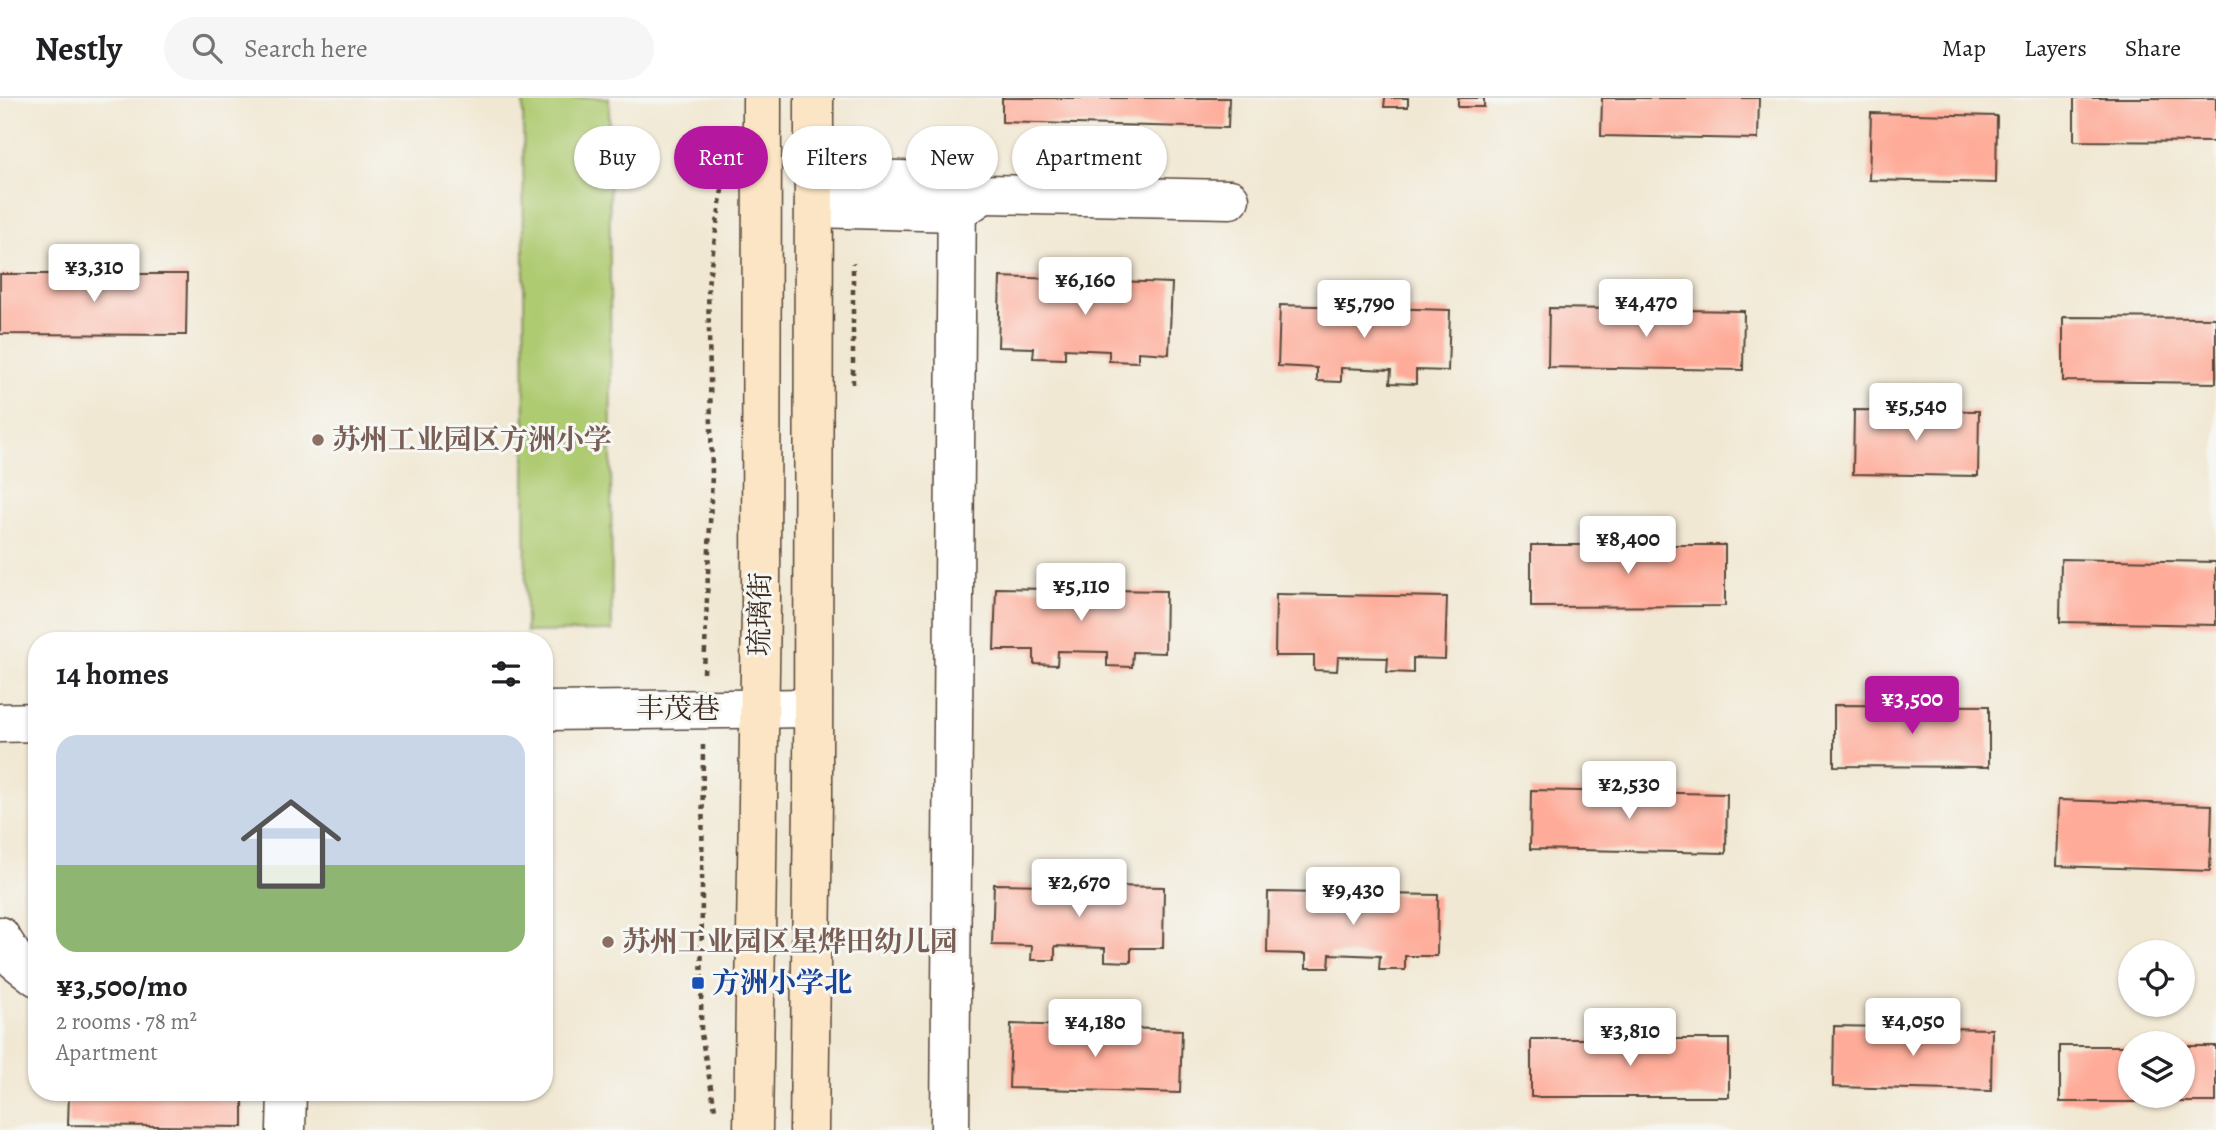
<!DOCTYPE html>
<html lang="en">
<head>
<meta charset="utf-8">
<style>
	body { margin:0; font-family:Alegreya,"Noto Serif SC",serif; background:#f6f6f6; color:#202124; height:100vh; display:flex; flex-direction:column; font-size:26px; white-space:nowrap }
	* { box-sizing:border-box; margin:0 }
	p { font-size:23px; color:#757577 }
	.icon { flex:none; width:38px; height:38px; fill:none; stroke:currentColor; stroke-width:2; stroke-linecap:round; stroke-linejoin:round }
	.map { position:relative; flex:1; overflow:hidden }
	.side { position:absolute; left:28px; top:534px; width:525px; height:469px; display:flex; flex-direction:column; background:#fff; border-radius:28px; box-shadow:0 2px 5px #0004 }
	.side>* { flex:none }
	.banner { position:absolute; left:574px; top:28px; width:665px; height:63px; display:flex; gap:14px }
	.tools { position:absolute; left:2118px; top:842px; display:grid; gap:14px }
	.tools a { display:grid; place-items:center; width:77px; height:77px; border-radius:50%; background:#fff; box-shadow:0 2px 5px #0004; font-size:35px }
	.price { position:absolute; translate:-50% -60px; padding:0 16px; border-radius:7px; background:#fff; color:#222; font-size:23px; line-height:46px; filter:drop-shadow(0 2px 4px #0008) }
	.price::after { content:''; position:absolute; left:50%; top:42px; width:21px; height:16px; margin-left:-10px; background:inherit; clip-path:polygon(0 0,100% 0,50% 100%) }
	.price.active { background:#b5179e; color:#fff }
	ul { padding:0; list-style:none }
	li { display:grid; align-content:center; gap:14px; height:371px; padding:0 28px }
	li span { display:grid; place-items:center; height:217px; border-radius:21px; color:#555 }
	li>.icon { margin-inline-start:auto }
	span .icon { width:126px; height:126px; fill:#fffc; stroke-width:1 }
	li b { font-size:30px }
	h2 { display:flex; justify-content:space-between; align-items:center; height:84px; padding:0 28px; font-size:30px }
	.chip { padding:0 24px; border-radius:32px; background:#fff; box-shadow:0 2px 5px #0004; font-size:24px; line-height:63px }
	.chip.active { background:#b5179e; color:#fff }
	header { display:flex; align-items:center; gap:42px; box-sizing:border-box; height:98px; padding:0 35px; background:#fff; border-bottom:2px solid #e0e0e0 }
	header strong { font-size:33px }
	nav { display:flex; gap:38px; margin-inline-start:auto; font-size:24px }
	.search { width:490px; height:63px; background:#f6f6f6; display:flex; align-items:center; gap:18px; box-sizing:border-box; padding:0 24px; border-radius:38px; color:#757577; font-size:26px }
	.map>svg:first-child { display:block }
	.garden { fill:#afcb72; stroke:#757a48; stroke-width:2 }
	.building { fill:#feac99 }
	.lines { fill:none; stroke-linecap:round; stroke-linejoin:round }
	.minor-casing { stroke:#564639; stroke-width:41 }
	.tertiary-casing { stroke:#564639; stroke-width:41 }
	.secondary-casing { stroke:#564639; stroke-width:41 }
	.path { stroke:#564639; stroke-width:4.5; stroke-dasharray:5 5; stroke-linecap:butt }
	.minor { stroke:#fff; stroke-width:38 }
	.tertiary { stroke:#fff; stroke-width:38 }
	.secondary { stroke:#fce5c4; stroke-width:38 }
	.education-dot { fill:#8d6e63; stroke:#f6f6f2; stroke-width:2.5 }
	.transit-dot { fill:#1a4fb4; stroke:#f6f6f2; stroke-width:2.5 }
	.labels { text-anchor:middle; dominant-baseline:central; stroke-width:6; stroke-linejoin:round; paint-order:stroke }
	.education-label { font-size:28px; font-weight:bold; fill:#785e54; stroke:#f6f6f2; text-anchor:start }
	.street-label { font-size:28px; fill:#3b2a1e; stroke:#f6f6f2 }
	.transit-label { font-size:28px; font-weight:bold; fill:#164399; stroke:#f6f6f2; text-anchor:start }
</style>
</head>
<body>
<header>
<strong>Nestly</strong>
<div class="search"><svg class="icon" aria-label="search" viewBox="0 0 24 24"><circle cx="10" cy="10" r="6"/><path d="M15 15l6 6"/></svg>Search here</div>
<nav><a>Map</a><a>Layers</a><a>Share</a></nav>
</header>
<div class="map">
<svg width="2216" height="1032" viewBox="0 0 2216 1032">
	<rect width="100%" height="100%" fill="#f6f6f2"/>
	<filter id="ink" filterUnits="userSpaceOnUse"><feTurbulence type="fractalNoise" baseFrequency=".0143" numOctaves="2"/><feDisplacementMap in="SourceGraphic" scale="14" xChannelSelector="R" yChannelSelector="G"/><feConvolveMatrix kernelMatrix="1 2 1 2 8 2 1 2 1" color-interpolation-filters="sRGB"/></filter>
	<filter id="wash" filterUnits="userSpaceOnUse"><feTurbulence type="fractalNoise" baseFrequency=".00686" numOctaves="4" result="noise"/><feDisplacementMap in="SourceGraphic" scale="28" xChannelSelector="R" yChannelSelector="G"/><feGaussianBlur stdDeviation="1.57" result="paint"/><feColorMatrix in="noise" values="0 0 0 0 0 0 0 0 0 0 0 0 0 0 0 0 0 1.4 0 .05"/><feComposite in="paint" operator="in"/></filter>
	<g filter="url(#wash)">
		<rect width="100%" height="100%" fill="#f1e8d3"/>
		<polygon class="garden" points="523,0 609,0 612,533 526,534"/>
		<g id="blocks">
			<g class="building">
				<polygon points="1002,0 1229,0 1228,30 1002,24"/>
				<polygon points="1385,0 1408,0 1408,9 1384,9"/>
				<rect x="1458" y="0" width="26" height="9"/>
				<polygon points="1602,0 1759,0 1758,41 1601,38"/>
				<polygon points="2074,0 2216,0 2216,44 2074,43"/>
				<polygon points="1871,15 1997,18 1996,85 1869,82"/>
				<polygon points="0,176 187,176 186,237 0,236"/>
				<polygon points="1000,179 1172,185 1169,256 1138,254 1138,264 1109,263 1109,253 1065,251 1065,261 1033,260 1034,250 998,249"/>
				<polygon points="1280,207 1450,212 1448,273 1416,272 1416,286 1390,285 1391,272 1341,270 1341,284 1317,283 1317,270 1278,268"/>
				<polygon points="1549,210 1744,213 1743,272 1548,269"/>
				<polygon points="2063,219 2216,220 2216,285 2063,283"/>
				<polygon points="1854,312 1979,313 1978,378 1853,376"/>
				<polygon points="1531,447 1725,447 1725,508 1531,509"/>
				<polygon points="2061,461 2216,464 2216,527 2060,524"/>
				<polygon points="996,490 1166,493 1165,555 1133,554 1132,569 1107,568 1107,554 1058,553 1057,567 1034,566 1034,552 994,552"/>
				<polygon points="1276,496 1447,499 1445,561 1413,560 1413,575 1387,574 1388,560 1338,559 1337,573 1314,572 1314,558 1275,558"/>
				<polygon points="1834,607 1989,608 1989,669 1834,668"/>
				<polygon points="1531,692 1727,696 1726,755 1530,751"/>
				<polygon points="2058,702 2212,707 2210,773 2056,768"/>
				<polygon points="994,786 1164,789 1163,850 1131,850 1131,864 1105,863 1105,850 1055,848 1055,862 1031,862 1032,848 992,847"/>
				<polygon points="1268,794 1438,797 1437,858 1405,858 1405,872 1379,872 1380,858 1330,856 1329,870 1306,870 1306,856 1267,855"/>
				<polygon points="1011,926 1182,932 1180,995 1009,990"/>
				<polygon points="1834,928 1992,931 1991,993 1833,989"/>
				<rect x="1531" y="941" width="198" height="58"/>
				<polygon points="2060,948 2130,948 2130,998 2182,998 2182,948 2216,948 2216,1004 2060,1004"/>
				<polygon points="69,994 243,994 243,1029 68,1027"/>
			</g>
		</g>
	</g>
	<g filter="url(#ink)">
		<use href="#blocks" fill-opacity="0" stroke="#564639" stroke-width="2"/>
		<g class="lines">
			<defs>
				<g id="minor">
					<polyline points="814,79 957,84 984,96 1230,101"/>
					<polyline points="814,110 957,114 979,99"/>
					<polyline points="0,838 15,862 37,879"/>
					<polyline points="286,1032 287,994"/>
					<polyline points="950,1032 957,84"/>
				</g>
				<g id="tertiary">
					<polyline points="544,613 812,610"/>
					<polyline points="0,625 37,624"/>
				</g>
				<g id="secondary">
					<polyline points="753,1032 761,507 762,0"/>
					<polyline points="809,1032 813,702 814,0"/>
				</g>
			</defs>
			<use href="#minor" class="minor-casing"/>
			<use href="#tertiary" class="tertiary-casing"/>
			<use href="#secondary" class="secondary-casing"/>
			<g class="path">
				<polyline points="853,286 853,165"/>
				<polyline points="704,575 712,376 708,187 723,85"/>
				<polyline points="703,647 701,936 715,1011"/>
			</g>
			<use href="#minor" class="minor"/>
			<use href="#tertiary" class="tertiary"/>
			<use href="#secondary" class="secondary"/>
		</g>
	</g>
	<g class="education-dot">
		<circle cx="318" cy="342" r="7"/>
		<circle cx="608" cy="844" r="7"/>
	</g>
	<rect class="transit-dot" x="691" y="878" width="14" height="14" rx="3.5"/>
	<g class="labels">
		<g class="education-label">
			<text x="332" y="342">苏州工业园区方洲小学</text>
			<text x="622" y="844">苏州工业园区星烨田幼儿园</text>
		</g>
		<g class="street-label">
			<text transform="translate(760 516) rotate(-89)">琉璃街</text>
			<text x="678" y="611">丰茂巷</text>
		</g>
		<g class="transit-label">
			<text x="712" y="885">方洲小学北</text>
		</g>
	</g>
</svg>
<div class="tools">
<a><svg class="icon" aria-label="locate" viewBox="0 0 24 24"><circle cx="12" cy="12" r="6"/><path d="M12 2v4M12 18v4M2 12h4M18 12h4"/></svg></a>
<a><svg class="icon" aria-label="layers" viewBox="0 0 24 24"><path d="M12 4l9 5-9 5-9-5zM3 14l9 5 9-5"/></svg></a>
</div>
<b class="price" style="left:94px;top:206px">¥3,310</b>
<b class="price" style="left:1085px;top:219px">¥6,160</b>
<b class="price" style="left:1646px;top:241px">¥4,470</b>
<b class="price" style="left:1364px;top:242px">¥5,790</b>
<b class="price" style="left:1916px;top:345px">¥5,540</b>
<b class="price" style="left:1628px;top:478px">¥8,400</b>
<b class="price" style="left:1081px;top:525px">¥5,110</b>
<b class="price active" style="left:1912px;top:638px">¥3,500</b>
<b class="price" style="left:1629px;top:723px">¥2,530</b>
<b class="price" style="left:1079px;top:821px">¥2,670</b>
<b class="price" style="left:1353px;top:829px">¥9,430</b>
<b class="price" style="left:1913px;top:960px">¥4,050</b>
<b class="price" style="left:1095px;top:961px">¥4,180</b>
<b class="price" style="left:1630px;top:970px">¥3,810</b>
<div class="banner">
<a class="chip">Buy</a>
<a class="chip active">Rent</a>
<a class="chip">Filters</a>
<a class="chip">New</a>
<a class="chip">Apartment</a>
</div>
<section class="side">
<h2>14 homes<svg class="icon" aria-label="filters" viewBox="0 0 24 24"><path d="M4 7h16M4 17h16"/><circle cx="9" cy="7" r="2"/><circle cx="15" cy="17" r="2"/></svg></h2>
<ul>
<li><span style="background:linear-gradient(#c9d6e8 60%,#8fb573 0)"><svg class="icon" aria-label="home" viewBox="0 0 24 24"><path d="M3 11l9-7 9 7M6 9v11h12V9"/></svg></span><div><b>¥3,500/mo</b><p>2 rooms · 78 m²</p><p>Apartment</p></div></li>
</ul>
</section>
</div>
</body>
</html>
